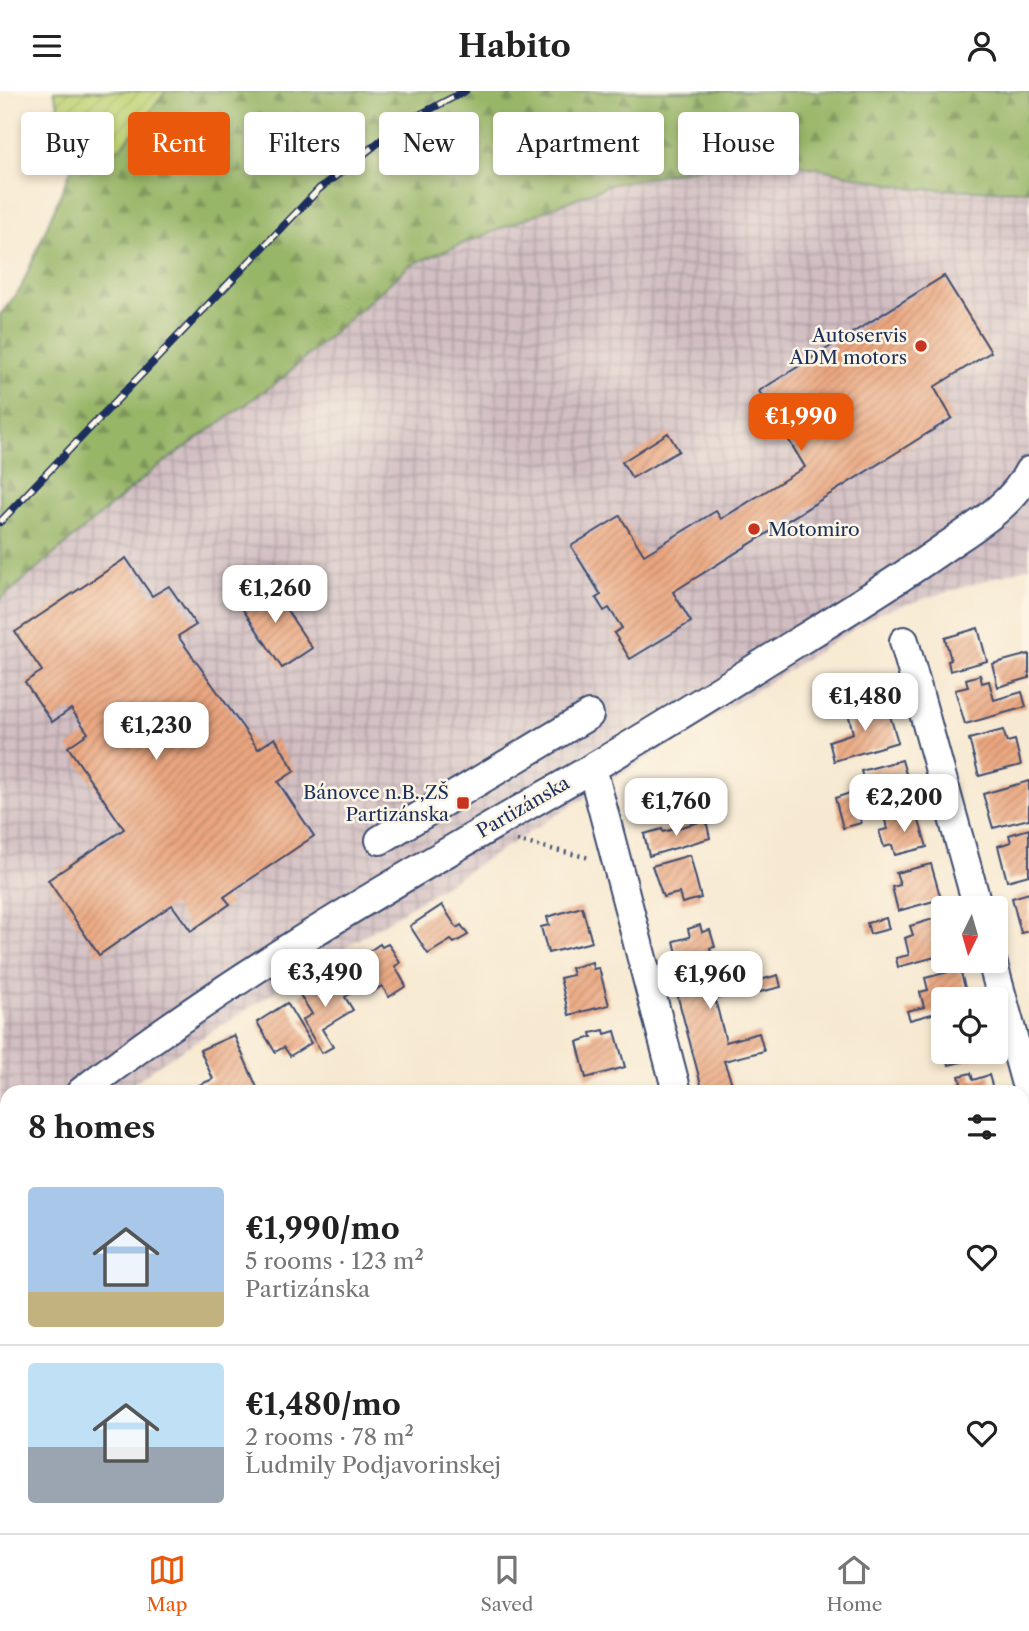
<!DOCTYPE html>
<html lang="en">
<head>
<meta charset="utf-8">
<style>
	body { margin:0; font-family:"Libre Caslon Text",serif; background:#f2f2f2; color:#222; height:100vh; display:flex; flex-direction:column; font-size:26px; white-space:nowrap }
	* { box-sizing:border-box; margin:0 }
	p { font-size:23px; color:#767676 }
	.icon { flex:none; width:38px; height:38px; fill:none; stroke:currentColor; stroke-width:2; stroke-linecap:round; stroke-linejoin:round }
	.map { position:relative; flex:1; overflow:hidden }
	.details { position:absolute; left:0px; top:994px; width:1029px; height:448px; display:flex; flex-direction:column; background:#fff; border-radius:21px 21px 0 0; box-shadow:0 4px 10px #0003 }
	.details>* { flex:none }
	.hud { position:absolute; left:21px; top:21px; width:987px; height:63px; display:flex; gap:14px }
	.needle { width:46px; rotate:185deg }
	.fabs { position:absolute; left:931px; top:805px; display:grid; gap:14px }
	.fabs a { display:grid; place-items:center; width:77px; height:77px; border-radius:7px; background:#fff; box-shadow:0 4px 10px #0003; font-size:35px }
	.price { position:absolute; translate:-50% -60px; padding:0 16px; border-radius:14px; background:#fff; color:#222; font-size:23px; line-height:46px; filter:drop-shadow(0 2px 4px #0008) }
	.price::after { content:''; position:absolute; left:50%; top:42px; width:21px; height:16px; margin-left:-10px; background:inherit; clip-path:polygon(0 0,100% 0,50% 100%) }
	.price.selected { background:#ea580c; color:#fff }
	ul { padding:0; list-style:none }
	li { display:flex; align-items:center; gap:21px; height:175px; padding:0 28px }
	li+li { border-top:2px solid #e0e0e0 }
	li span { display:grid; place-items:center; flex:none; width:196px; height:140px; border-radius:7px; color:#555 }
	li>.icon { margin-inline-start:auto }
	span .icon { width:84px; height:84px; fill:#fffc; stroke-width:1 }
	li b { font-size:30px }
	h2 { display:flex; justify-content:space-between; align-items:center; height:84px; padding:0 28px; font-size:30px }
	.pill { padding:0 24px; border-radius:7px; background:#fff; box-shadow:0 4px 10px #0003; font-size:24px; line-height:63px }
	.pill.selected { background:#ea580c; color:#fff }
	header { display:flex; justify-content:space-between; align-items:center; height:91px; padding:0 28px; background:#fff; font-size:32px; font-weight:700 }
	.tabs { display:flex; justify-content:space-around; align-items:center; height:98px; border-top:2px solid #e0e0e0; background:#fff; font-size:19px; color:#767676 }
	.tabs a { display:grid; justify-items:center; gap:4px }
	.tabs .selected { color:#ea580c }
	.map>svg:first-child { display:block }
	.industrial { fill:url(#industrial-grid) }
	.forest { fill:url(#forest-firs); stroke:#5a7263; stroke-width:2 }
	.garden { fill:url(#garden-furrows); stroke:#6e826a; stroke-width:2 }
	.pitch { fill:#c1d477; stroke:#6e826a; stroke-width:2 }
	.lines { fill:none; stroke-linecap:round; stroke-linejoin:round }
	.stream { stroke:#6dbfe8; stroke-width:7 }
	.building { fill:url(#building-hatch) }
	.minor-casing { stroke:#3c4b6f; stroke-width:32 }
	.path { stroke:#3c4b6f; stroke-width:4.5; stroke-dasharray:2 5; stroke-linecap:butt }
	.minor { stroke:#fff; stroke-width:28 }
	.rail-casing { stroke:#1b2f5e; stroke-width:8 }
	.rail { stroke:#fcf5e5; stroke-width:5; stroke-dasharray:16; stroke-linecap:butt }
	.poi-dot { fill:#c8321e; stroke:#fcf5e5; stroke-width:2.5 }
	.labels { text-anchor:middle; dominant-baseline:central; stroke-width:5; stroke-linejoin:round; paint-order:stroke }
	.poi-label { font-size:19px; fill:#1b2f5e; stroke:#fcf5e5; text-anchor:end }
	.street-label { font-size:19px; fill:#1b2f5e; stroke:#fcf5e5 }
</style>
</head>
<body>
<header><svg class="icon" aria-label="menu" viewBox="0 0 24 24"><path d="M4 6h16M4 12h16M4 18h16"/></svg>Habito<svg class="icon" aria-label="person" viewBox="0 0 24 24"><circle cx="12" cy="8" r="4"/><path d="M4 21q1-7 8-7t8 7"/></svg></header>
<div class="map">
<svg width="1029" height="1442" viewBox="0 0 1029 1442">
	<defs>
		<pattern id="industrial-grid" width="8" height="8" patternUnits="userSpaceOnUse" patternTransform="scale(1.75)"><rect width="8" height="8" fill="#d2bec2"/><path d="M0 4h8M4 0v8" fill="none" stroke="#aa9ba1"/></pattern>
		<pattern id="forest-firs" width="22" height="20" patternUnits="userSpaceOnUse" patternTransform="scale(1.75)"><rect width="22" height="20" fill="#98b668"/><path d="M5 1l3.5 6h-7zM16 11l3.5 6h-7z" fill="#7b9459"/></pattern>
		<pattern id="garden-furrows" width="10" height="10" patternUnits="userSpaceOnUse" patternTransform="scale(1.75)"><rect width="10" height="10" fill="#c1d477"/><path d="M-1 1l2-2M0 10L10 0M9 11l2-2" fill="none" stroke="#a5b669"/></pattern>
		<pattern id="building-hatch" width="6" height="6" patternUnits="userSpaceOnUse" patternTransform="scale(1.75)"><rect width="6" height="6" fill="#eba67f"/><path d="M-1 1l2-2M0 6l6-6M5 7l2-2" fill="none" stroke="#be886b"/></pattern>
	</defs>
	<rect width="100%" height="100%" fill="#fcf5e5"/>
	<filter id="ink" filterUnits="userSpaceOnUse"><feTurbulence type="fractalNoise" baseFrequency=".0143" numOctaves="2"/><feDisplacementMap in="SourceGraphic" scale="14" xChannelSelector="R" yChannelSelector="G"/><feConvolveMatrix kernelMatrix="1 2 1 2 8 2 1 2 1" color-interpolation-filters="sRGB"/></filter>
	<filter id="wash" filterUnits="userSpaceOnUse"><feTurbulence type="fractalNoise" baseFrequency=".00686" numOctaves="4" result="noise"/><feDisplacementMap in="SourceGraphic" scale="28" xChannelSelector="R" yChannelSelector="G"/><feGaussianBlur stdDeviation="1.57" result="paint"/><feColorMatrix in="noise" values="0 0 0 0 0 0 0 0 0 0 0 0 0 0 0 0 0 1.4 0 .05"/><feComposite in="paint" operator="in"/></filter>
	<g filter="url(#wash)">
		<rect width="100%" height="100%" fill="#f7e9d1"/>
		<polygon class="industrial" points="761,65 913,98 1029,100 1029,476 881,521 158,974 123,1001 7,1001 7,1090 0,1095 0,509 152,380 280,289 410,174 609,94"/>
		<polygon class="forest" points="166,0 1029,0 1029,100 913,98 761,65 609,94 410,174 280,289 152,380 0,509 0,224 21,197 75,69 121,56"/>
		<polygon class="garden" points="54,0 166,0 121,57 75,69"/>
		<polygon class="pitch" points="149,1435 226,1435 228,1442 152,1442"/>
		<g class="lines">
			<polyline class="stream" points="0,1035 2,1033"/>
		</g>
		<g id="blocks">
			<g class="building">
				<polygon points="944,185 991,261 934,296 952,327 673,501 691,531 630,568 614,542 622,537 609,517 604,520 596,507 601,504 571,455 620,425 644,464 716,420 721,428 805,376 759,300"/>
				<polygon points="668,342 679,360 632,387 622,371"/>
				<polygon points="126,467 152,505 169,495 196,534 178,545 258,658 275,647 295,680 278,691 314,745 224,806 230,813 191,840 172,814 99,864 48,789 124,738 68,656 88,642 71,618 52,631 25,591 42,580 15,541"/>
				<polygon points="268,491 312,557 282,577 238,511"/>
				<polygon points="978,537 987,570 950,580 948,570 951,569 945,547"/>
				<polygon points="1029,563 1029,587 998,596 992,573"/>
				<polygon points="980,584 982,592 989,590 994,609 1022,601 1026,616 965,633 955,599 968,596 966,588"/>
				<polygon points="858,615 860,622 887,615 898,651 834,670 829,650 853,642 847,618"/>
				<polygon points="1003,639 1007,651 1015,649 1021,674 979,685 969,648"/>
				<polygon points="902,669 912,704 870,715 861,680"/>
				<polygon points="1029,690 1029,728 993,737 983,703"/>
				<polygon points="853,701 861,732 843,737 835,707"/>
				<polygon points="916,720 927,756 895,764 892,754 884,756 879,740 887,738 885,729"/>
				<polygon points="706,729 710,747 649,765 644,743 662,738 663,741"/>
				<polygon points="1029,738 1029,784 1007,790 998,755 1011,751 1009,744"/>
				<polygon points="690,764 701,807 682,812 679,802 663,806 652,775"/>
				<polygon points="931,773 941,808 898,820 892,796 900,794 896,782"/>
				<polygon points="1029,802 1029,840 1021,842 1012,807"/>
				<polygon points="442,814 457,837 461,834 468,844 454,852 451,849 428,863 410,835"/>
				<polygon points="582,816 592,851 548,862 541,836 549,834 547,826"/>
				<polygon points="943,825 943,864 898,876 896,867 909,864 905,847 913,844 910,835"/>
				<polygon points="886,827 889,838 870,843 867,832"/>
				<polygon points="700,834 702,841 710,839 715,856 710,857 715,876 743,868 748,888 731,893 734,902 715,908 726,951 759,942 764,960 724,970 734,998 740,996 742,1001 703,1001 676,899 709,890 707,881 683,888 674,850 690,846 688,838"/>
				<polygon points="380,853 382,856 388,853 393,860 400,872 395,875 406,895 389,906 382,895 371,902 352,872"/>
				<polygon points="592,871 593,878 599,877 609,914 569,924 560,887 573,884 571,877"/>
				<polygon points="960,878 968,908 943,908 943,920 910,929 907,920 924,916 920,901 928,899 925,887"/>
				<polygon points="331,884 338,896 343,892 350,903 345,906 353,919 322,938 333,956 322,962 302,929 312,923 300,904"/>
				<polygon points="778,884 781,896 760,901 757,890"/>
				<polygon points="287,912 311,952 290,965 284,956 275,961 257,931"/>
				<polygon points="604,939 605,943 615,940 625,976 586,987 577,951 592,946 591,942"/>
				<polygon points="234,944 259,1001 202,1001 199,994 213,988 200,959"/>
				<polygon points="945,961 983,961 984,965 949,974"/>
				<polygon points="971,982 973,989 989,984 994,1001 958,1001 956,994 961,992 959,985"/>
				<polygon points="1029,1130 1029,1178 1022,1180 1022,1132"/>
				<polygon points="7,1151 7,1359 0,1365 0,1157"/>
				<polygon points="705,1435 749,1435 751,1442 707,1442"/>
				<polygon points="820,1435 860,1435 860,1436 837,1442 822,1442"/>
			</g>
		</g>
	</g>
	<g filter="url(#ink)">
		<use href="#blocks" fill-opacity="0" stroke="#3c4b6f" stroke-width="2"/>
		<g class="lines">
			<defs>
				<g id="minor">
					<polyline points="904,550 978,817"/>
					<polyline points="592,677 677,1001"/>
					<polyline points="380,749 589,624"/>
					<polyline points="992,870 1029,1004"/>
					<path d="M81,1001C240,878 418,778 592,677C659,638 725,596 791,555C842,524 892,493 941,459C972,437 1011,416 1029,380"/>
					<polyline points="0,1067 7,1061"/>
					<polyline points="1022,1097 1029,1095"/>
					<polyline points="792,1435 794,1442"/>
				</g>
			</defs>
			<use href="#minor" class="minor-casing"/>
			<g class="path">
				<polyline points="517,750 590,767"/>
				<polyline points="306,1435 308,1442"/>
			</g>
			<use href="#minor" class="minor"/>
			<defs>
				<polyline id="rail" points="0,431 319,98 402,33 465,0"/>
			</defs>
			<use href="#rail" class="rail-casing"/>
			<use href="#rail" class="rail"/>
		</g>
	</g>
	<g class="poi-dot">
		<circle cx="921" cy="255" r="7"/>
		<circle cx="754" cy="438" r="7"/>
		<rect x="456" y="705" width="14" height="14" rx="3.5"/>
	</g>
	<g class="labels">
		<g class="poi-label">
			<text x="907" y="244">Autoservis<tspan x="907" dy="22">ADM motors</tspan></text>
			<text x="768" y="438" text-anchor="start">Motomiro</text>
			<text x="449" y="701">Bánovce n.B.,ZŠ<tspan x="449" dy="22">Partizánska</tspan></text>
		</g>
		<g class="street-label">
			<text transform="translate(523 716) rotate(-30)">Partizánska</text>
		</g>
	</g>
</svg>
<div class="fabs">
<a><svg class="needle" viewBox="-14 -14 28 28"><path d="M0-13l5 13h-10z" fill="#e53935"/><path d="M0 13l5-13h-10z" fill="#767676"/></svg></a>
<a><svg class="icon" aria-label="locate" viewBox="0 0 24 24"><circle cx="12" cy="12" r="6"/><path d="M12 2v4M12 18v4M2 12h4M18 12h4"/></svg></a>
</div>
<b class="price selected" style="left:801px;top:362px">€1,990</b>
<b class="price" style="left:275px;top:534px">€1,260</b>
<b class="price" style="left:865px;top:642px">€1,480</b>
<b class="price" style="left:156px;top:671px">€1,230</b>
<b class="price" style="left:904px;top:743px">€2,200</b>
<b class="price" style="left:676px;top:747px">€1,760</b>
<b class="price" style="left:325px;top:918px">€3,490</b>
<b class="price" style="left:710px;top:920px">€1,960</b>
<div class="hud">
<a class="pill">Buy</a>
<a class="pill selected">Rent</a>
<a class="pill">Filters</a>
<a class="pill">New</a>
<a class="pill">Apartment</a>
<a class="pill">House</a>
</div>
<section class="details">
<h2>8 homes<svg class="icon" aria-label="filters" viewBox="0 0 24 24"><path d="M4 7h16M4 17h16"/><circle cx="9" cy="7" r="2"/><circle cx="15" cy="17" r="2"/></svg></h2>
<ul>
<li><span style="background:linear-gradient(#a9c7e8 75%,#c2b280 0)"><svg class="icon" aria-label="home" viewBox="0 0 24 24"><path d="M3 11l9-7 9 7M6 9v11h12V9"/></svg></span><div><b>€1,990/mo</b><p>5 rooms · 123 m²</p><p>Partizánska</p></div><svg class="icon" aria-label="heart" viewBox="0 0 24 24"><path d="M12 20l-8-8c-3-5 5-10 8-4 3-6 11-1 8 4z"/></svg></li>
<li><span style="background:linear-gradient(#bfe0f5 60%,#9aa5b1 0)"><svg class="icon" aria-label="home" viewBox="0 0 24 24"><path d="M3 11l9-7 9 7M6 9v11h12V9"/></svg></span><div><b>€1,480/mo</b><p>2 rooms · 78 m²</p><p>Ľudmily Podjavorinskej</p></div><svg class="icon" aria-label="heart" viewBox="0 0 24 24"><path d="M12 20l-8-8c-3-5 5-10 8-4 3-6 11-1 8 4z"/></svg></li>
</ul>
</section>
</div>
<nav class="tabs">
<a class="selected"><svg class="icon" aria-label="map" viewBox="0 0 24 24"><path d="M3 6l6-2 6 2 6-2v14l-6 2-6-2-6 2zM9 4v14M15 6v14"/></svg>Map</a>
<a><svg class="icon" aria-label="saved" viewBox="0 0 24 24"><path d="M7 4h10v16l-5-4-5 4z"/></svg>Saved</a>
<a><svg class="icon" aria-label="home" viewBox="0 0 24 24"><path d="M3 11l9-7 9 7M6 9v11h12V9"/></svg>Home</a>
</nav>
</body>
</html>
